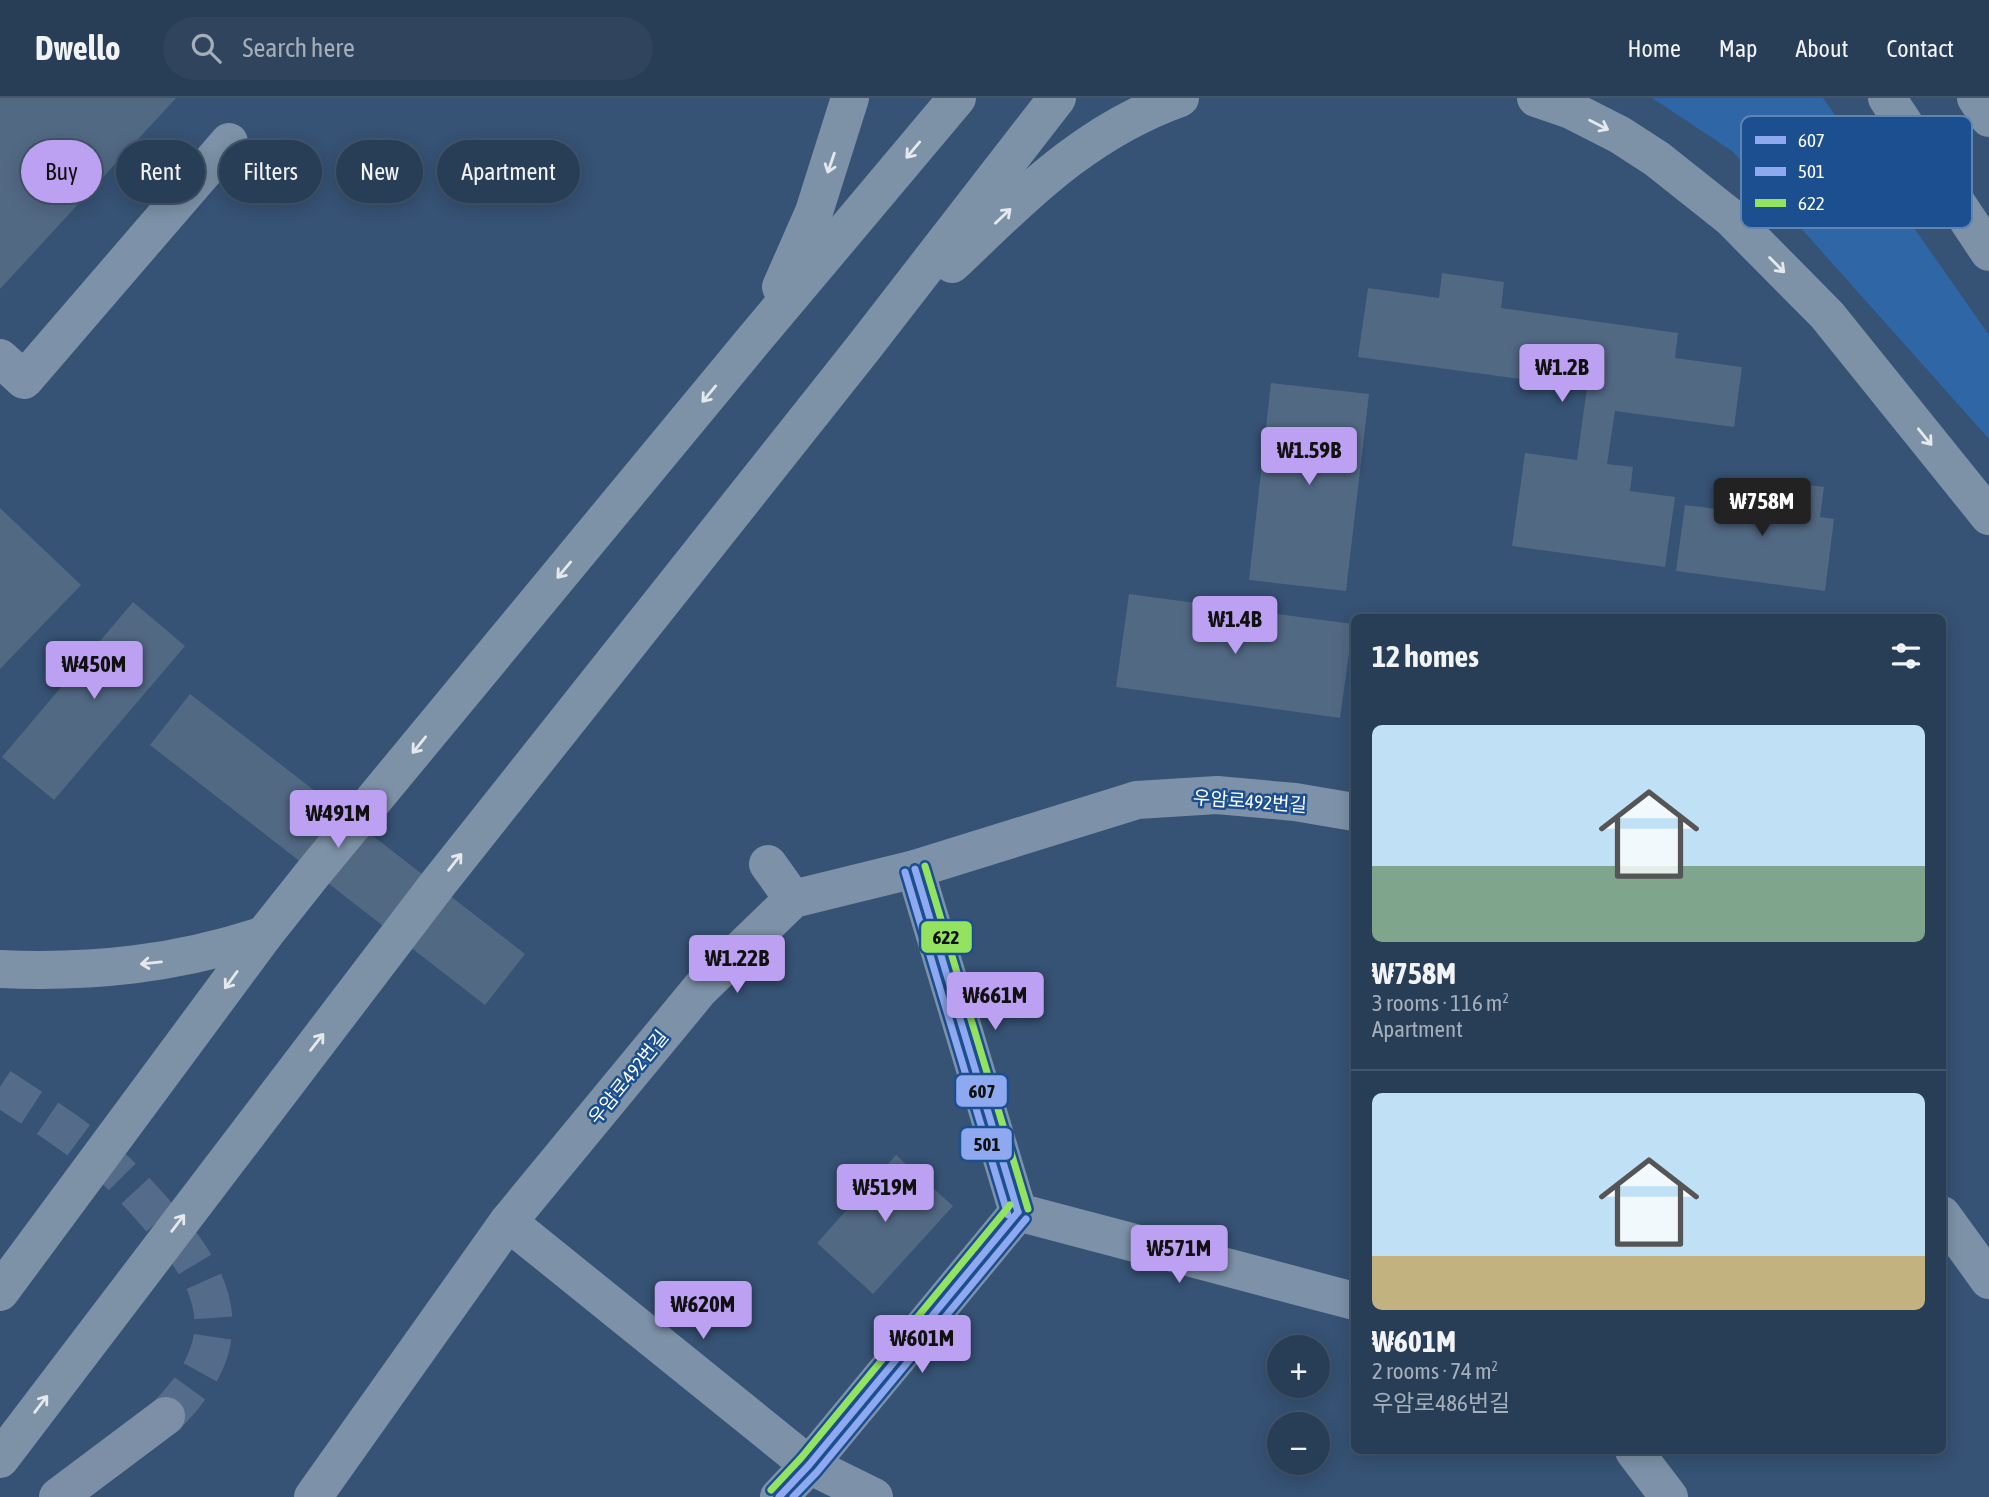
<!DOCTYPE html>
<html lang="en">
<head>
<meta charset="utf-8">
<style>
	body { margin:0; font-family:"Asap Condensed","Noto Sans KR",sans-serif; background:#30455d; color:#f1f3f6; height:100vh; display:flex; flex-direction:column; font-size:26px; white-space:nowrap }
	* { box-sizing:border-box; margin:0 }
	p { font-size:23px; color:#a5aeba }
	.icon { flex:none; width:38px; height:38px; fill:none; stroke:currentColor; stroke-width:2; stroke-linecap:round; stroke-linejoin:round }
	.map { position:relative; flex:1; overflow:hidden }
	.panel { position:absolute; left:1351px; top:516px; width:595px; height:840px; display:flex; flex-direction:column; background:#283e57; border-radius:10px; box-shadow:0 4px 18px #0003,0 0 0 2px #44576d }
	.panel>* { flex:none }
	.hud { position:absolute; left:21px; top:42px; width:665px; height:63px; display:flex; gap:14px }
	.buttons { position:absolute; left:1267px; top:1237px; display:grid; gap:14px }
	.buttons a { display:grid; place-items:center; width:63px; height:63px; border-radius:50%; background:#283e57; box-shadow:0 4px 18px #0003,0 0 0 2px #44576d; font-size:35px }
	.price { position:absolute; translate:-50% -60px; padding:0 16px; border-radius:7px; background:#bca0f2; color:#111; font-size:23px; line-height:46px; filter:drop-shadow(0 2px 4px #0008) }
	.price::after { content:''; position:absolute; left:50%; top:42px; width:21px; height:16px; margin-left:-10px; background:inherit; clip-path:polygon(0 0,100% 0,50% 100%) }
	.price.current { background:#222; color:#fff }
	ul { padding:0; list-style:none }
	li { display:grid; align-content:center; gap:14px; height:371px; padding:0 21px }
	li+li { border-top:2px solid #44576d }
	li span { display:grid; place-items:center; height:217px; border-radius:10px; color:#555 }
	li>.icon { margin-inline-start:auto }
	span .icon { width:126px; height:126px; fill:#fffc; stroke-width:1 }
	li b { font-size:30px }
	h2 { display:flex; justify-content:space-between; align-items:center; height:84px; padding:0 21px; font-size:30px }
	.tag { padding:0 24px; border-radius:32px; background:#283e57; box-shadow:0 4px 18px #0003,0 0 0 2px #44576d; font-size:24px; line-height:63px }
	.tag.current { background:#bca0f2; color:#111 }
	header { display:flex; align-items:center; gap:42px; box-sizing:border-box; height:98px; padding:0 35px; background:#283e57; border-bottom:2px solid #44576d }
	header strong { font-size:33px }
	nav { display:flex; gap:38px; margin-inline-start:auto; font-size:24px }
	.search { width:490px; height:63px; background:#30455d; display:flex; align-items:center; gap:18px; box-sizing:border-box; padding:0 24px; border-radius:38px; color:#a5aeba; font-size:26px }
	.map>svg:first-child { display:block }
	.green { fill:#2f66a5 }
	.building { fill:#526984 }
	.lines { fill:none; stroke-linecap:round; stroke-linejoin:round }
	.major-tunnel { stroke:#546c89; stroke-width:38; stroke-dasharray:38 19; stroke-linecap:butt }
	.minor { stroke:#7d92a8; stroke-width:38 }
	.major { stroke:#7d8ea7; stroke-width:38 }
	.highway { stroke:#7e92a7; stroke-width:38 }
	.bus-1-casing { stroke:#1b4f8f; stroke-width:12 }
	.bus-2-casing { stroke:#1b4f8f; stroke-width:12 }
	.bus-3-casing { stroke:#1b4f8f; stroke-width:12 }
	.bus-1 { stroke:#8fa9f0; stroke-width:7 }
	.bus-2 { stroke:#8fa9f0; stroke-width:7 }
	.bus-3 { stroke:#93e360; stroke-width:7 }
	.oneway { stroke:#e5e9ed }
	.labels { text-anchor:middle; dominant-baseline:central; stroke-width:5; stroke-linejoin:round; paint-order:stroke }
	.street-label { font-size:19px; fill:#fff; stroke:#1b4f8f }
	.key { fill:#1b4f8f; stroke:#5f84b1; stroke-width:2 }
	.key-label { font-size:19px; fill:#fff }
	.line-badge { stroke:#1b4f8f; stroke-width:2.5 }
	.pale-badge-label { font-size:19px; text-anchor:middle; font-weight:bold; fill:#111 }
</style>
</head>
<body>
<header>
<strong>Dwello</strong>
<div class="search"><svg class="icon" aria-label="search" viewBox="0 0 24 24"><circle cx="10" cy="10" r="6"/><path d="M15 15l6 6"/></svg>Search here</div>
<nav><a>Home</a><a>Map</a><a>About</a><a>Contact</a></nav>
</header>
<div class="map">
<svg width="1989" height="1399" viewBox="0 0 1989 1399">
	<rect width="100%" height="100%" fill="#365274"/>
	<polygon class="green" points="1652,0 1823,0 1989,237 1989,341 1732,53"/>
	<g class="building">
		<polygon points="0,0 176,0 0,191"/>
		<polygon points="1442,175 1504,184 1501,210 1678,235 1675,260 1742,269 1734,329 1615,313 1607,366 1633,369 1630,393 1675,399 1665,469 1512,448 1525,355 1577,362 1587,290 1358,259 1368,190 1439,200"/>
		<polygon points="1271,285 1369,296 1346,493 1249,482"/>
		<polygon points="1754,380 1824,389 1820,419 1834,421 1825,493 1676,473 1685,407 1749,415"/>
		<polygon points="0,410 81,487 0,571"/>
		<polygon points="1129,496 1353,526 1340,620 1116,589"/>
		<polygon points="133,504 185,548 54,702 2,659"/>
		<polygon points="190,596 525,856 485,907 150,647"/>
		<polygon points="896,1057 953,1108 873,1196 817,1145"/>
	</g>
	<g class="lines">
		<path class="major-tunnel" d="M0,989C38,1014 78,1039 112,1069C129,1085 144,1102 160,1120C222,1190 238,1246 166,1318"/>
		<g class="minor">
			<polyline points="0,260 24,282 229,44"/>
			<polyline points="768,766 793,801"/>
			<polyline points="915,771 1018,1114"/>
			<polyline points="1018,1114 1354,1203"/>
			<polyline points="1942,1117 1989,1182"/>
			<polyline points="508,1124 809,1367 874,1399"/>
			<polyline points="1634,1353 1669,1399"/>
			<polyline points="313,1399 508,1124 700,891 793,801 915,771 1137,702 1217,697 1295,704 1354,714"/>
			<polyline points="779,1399 809,1367 1018,1114"/>
		</g>
		<polyline class="major" points="58,1399 166,1318"/>
		<g class="highway">
			<polyline points="1536,0 1571,12 1620,37 1657,61 1730,119 1827,217 1989,418"/>
			<polyline points="1887,0 1989,154"/>
			<polyline points="1976,0 1989,20"/>
			<path d="M952,166C1024,98 1084,34 1180,0"/>
			<polyline points="781,189 814,114 850,0"/>
			<path d="M0,871C93,875 176,866 264,837"/>
			<polyline points="0,1194 264,837 314,774 752,244 957,0"/>
			<polyline points="0,1361 437,787 864,249 1057,0"/>
		</g>
		<defs>
			<g id="bus-1">
				<polyline points="915,771 1018,1114"/>
				<polyline points="779,1399 809,1367 1018,1114"/>
			</g>
			<g id="bus-2">
				<polyline points="905,774 1008,1117"/>
				<polyline points="793,1399 817,1374 1026,1121"/>
			</g>
			<g id="bus-3">
				<polyline points="925,768 1028,1111"/>
				<polyline points="771,1392 801,1360 1010,1107"/>
			</g>
		</defs>
		<use href="#bus-1" class="bus-1-casing"/>
		<use href="#bus-2" class="bus-2-casing"/>
		<use href="#bus-3" class="bus-3-casing"/>
		<use href="#bus-1" class="bus-1"/>
		<use href="#bus-2" class="bus-2"/>
		<use href="#bus-3" class="bus-3"/>
	</g>
	<defs><path id="oneway-shaft" d="M-6 0H5M1.5-3L5.5 0L1.5 3" fill="none" stroke-width="1.6" stroke-linecap="round" stroke-linejoin="round" transform="scale(1.75)"/></defs>
	<g class="oneway">
		<use href="#oneway-shaft" transform="translate(1599 27) rotate(27)"/>
		<use href="#oneway-shaft" transform="translate(913 52) rotate(130)"/>
		<use href="#oneway-shaft" transform="translate(831 65) rotate(109)"/>
		<use href="#oneway-shaft" transform="translate(1003 118) rotate(-43)"/>
		<use href="#oneway-shaft" transform="translate(1777 167) rotate(45)"/>
		<use href="#oneway-shaft" transform="translate(709 296) rotate(130)"/>
		<use href="#oneway-shaft" transform="translate(1925 339) rotate(51)"/>
		<use href="#oneway-shaft" transform="translate(564 472) rotate(130)"/>
		<use href="#oneway-shaft" transform="translate(419 647) rotate(129)"/>
		<use href="#oneway-shaft" transform="translate(455 764) rotate(-52)"/>
		<use href="#oneway-shaft" transform="translate(151 865) rotate(174)"/>
		<use href="#oneway-shaft" transform="translate(231 882) rotate(126)"/>
		<use href="#oneway-shaft" transform="translate(317 944) rotate(-52)"/>
		<use href="#oneway-shaft" transform="translate(178 1125) rotate(-53)"/>
		<use href="#oneway-shaft" transform="translate(41 1306) rotate(-53)"/>
	</g>
	<g class="labels">
		<g class="street-label">
			<text transform="translate(1250 703) rotate(4)">우암로492번길</text>
			<text transform="translate(628 979) rotate(-51)">우암로492번길</text>
		</g>
	</g>
	<rect x="1741" y="18" width="231" height="112" rx="10" class="key"/>
	<rect x="1755" y="38" width="31" height="8" fill="#8fa9f0"/>
	<rect x="1755" y="69" width="31" height="9" fill="#8fa9f0"/>
	<rect x="1755" y="101" width="31" height="8" fill="#93e360"/>
	<g class="key-label">
		<text x="1798" y="49">607</text>
		<text x="1798" y="80">501</text>
		<text x="1798" y="112">622</text>
	</g>
	<g class="line-badge">
		<rect x="920" y="822" width="53" height="34" rx="7" fill="#93e360"/>
		<rect x="955" y="976" width="53" height="34" rx="7" fill="#8fa9f0"/>
		<rect x="960" y="1029" width="53" height="34" rx="7" fill="#8fa9f0"/>
	</g>
	<g class="pale-badge-label">
		<text x="946" y="846">622</text>
		<text x="982" y="1000">607</text>
		<text x="987" y="1053">501</text>
	</g>
</svg>
<div class="buttons">
<a>+</a>
<a>−</a>
</div>
<b class="price" style="left:1562px;top:306px">₩1.2B</b>
<b class="price" style="left:1309px;top:389px">₩1.59B</b>
<b class="price current" style="left:1762px;top:440px">₩758M</b>
<b class="price" style="left:1235px;top:558px">₩1.4B</b>
<b class="price" style="left:94px;top:603px">₩450M</b>
<b class="price" style="left:338px;top:752px">₩491M</b>
<b class="price" style="left:737px;top:897px">₩1.22B</b>
<b class="price" style="left:995px;top:934px">₩661M</b>
<b class="price" style="left:885px;top:1126px">₩519M</b>
<b class="price" style="left:1179px;top:1187px">₩571M</b>
<b class="price" style="left:703px;top:1243px">₩620M</b>
<b class="price" style="left:922px;top:1277px">₩601M</b>
<div class="hud">
<a class="tag current">Buy</a>
<a class="tag">Rent</a>
<a class="tag">Filters</a>
<a class="tag">New</a>
<a class="tag">Apartment</a>
</div>
<section class="panel">
<h2>12 homes<svg class="icon" aria-label="filters" viewBox="0 0 24 24"><path d="M4 7h16M4 17h16"/><circle cx="9" cy="7" r="2"/><circle cx="15" cy="17" r="2"/></svg></h2>
<ul>
<li><span style="background:linear-gradient(#bfe0f5 65%,#7fa58c 0)"><svg class="icon" aria-label="home" viewBox="0 0 24 24"><path d="M3 11l9-7 9 7M6 9v11h12V9"/></svg></span><div><b>₩758M</b><p>3 rooms · 116 m²</p><p>Apartment</p></div></li>
<li><span style="background:linear-gradient(#bfe0f5 75%,#c2b280 0)"><svg class="icon" aria-label="home" viewBox="0 0 24 24"><path d="M3 11l9-7 9 7M6 9v11h12V9"/></svg></span><div><b>₩601M</b><p>2 rooms · 74 m²</p><p>우암로486번길</p></div></li>
</ul>
</section>
</div>
</body>
</html>
